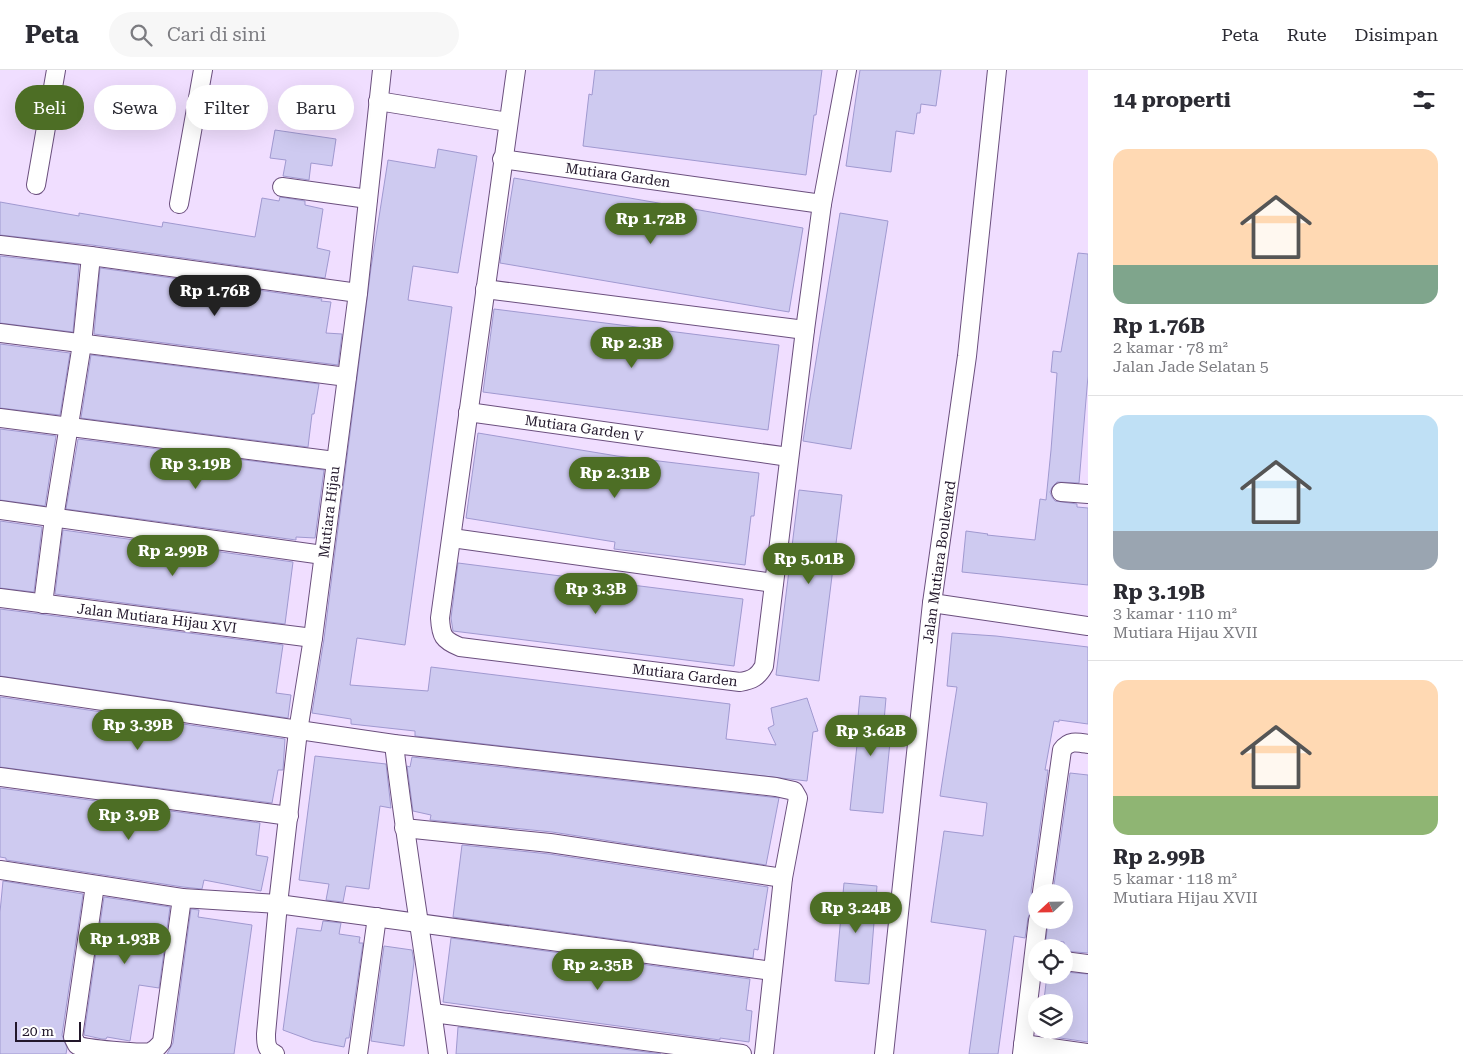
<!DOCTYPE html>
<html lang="id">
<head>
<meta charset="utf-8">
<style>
	body { margin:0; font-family:"Roboto Serif",serif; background:#f7f7f7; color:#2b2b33; height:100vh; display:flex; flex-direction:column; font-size:19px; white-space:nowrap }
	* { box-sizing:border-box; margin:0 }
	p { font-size:16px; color:#7c7c81 }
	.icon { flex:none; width:28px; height:28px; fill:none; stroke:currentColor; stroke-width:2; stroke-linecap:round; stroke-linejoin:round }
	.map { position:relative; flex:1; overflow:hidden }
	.details { display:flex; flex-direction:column; background:#fff; width:375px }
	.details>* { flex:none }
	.banner { position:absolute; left:15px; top:15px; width:475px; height:45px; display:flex; gap:10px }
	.needle { width:32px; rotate:248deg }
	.buttons { position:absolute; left:1028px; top:814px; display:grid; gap:10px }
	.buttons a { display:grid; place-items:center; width:45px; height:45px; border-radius:50%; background:#fff; box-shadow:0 5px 20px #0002; font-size:25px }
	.scale { position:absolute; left:15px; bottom:12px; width:66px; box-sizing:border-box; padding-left:5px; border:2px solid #22172b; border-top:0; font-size:14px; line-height:18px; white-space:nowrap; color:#22172b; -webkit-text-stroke:4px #fff; paint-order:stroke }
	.price { position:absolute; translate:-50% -42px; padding:0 11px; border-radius:18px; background:#4d6e25; color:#fff; font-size:16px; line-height:32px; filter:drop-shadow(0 1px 2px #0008) }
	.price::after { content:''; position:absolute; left:50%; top:30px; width:15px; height:11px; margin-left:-8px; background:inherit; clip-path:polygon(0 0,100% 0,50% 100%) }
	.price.active { background:#222; color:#fff }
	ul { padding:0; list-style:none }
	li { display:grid; align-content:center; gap:10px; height:265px; padding:0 25px }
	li+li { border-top:1px solid #e1e1e2 }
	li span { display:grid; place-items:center; height:155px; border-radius:15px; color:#555 }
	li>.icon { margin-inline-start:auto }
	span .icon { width:90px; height:90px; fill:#fffc; stroke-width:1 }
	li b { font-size:21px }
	h2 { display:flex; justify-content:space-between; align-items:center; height:60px; padding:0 25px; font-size:21px }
	.pill { padding:0 18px; border-radius:22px; background:#fff; box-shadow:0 5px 20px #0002; font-size:18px; line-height:45px }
	.pill.active { background:#4d6e25; color:#fff }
	header { display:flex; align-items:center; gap:30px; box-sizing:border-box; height:70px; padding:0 25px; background:#fff; border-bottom:1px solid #e1e1e2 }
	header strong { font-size:24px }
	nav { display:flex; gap:28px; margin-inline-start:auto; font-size:18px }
	.search { width:350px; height:45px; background:#f7f7f7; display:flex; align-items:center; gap:12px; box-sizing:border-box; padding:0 18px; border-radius:28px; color:#7c7c81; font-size:19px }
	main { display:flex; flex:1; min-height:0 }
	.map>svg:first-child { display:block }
	.building { fill:#cecaf0; stroke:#a099d0 }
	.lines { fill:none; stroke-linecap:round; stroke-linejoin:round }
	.street-casing { stroke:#6b4f7e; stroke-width:20 }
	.street { stroke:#fff; stroke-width:18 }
	.labels { text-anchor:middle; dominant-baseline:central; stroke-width:4; stroke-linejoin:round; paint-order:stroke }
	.street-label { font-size:14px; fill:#22172b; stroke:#fff }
</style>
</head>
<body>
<header>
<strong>Peta</strong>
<div class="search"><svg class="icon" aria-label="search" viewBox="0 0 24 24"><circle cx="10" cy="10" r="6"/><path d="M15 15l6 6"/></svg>Cari di sini</div>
<nav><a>Peta</a><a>Rute</a><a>Disimpan</a></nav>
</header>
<main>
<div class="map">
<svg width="1088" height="984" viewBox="0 0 1088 984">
	<rect width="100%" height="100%" fill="#f0deff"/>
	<g class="building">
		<polygon points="595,0 822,0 816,45 814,45 806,105 583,76 589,24 592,25"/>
		<polygon points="860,0 941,0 936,36 921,34 920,43 917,43 914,64 896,61 891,102 846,96"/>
		<polygon points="275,60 336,69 332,96 311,93 309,110 283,106 286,90 270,88"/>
		<polygon points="438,79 477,86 458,203 413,196 408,230 452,237 405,575 357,568 350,615 428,621 431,597 730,634 726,669 776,675 768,658 774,655 771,638 807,628 818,661 813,662 807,711 415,666 415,661 351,654 351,649 312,643 324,569 371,198 388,90 435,98"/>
		<polygon points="514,108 803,158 789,242 500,193"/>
		<polygon points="280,127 305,131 305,135 323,139 317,178 330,181 325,208 92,175 0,165 0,132 79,146 79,143 162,157 163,152 255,167 262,128 279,131"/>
		<polygon points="840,143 888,151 851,379 803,371"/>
		<polygon points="1078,183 1088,184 1088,306 1079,413 1057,412 1053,416 1050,422 1052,427 1055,431 1077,434 1077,437 1088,438 1088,515 962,502 966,461 988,464 987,465 1035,470 1040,429 1046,430 1051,380 1057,303 1051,302 1053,281 1061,282"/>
		<polygon points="0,186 79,195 73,262 0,253"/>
		<polygon points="100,198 322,229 321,231 331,232 326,263 342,264 338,295 94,264"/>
		<polygon points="494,239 779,275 768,360 483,322"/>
		<polygon points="0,274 70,283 60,345 0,338"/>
		<polygon points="91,285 319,314 314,344 312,344 308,377 81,348"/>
		<polygon points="0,359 56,366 45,436 0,430"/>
		<polygon points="478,363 617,386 759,403 754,446 751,446 745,495 614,479 615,472 466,448"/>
		<polygon points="78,369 324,400 315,468 296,467 296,470 66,439"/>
		<polygon points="799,420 842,425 819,611 776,605"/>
		<polygon points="0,451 42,457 34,522 0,518"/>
		<polygon points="63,460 293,492 285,554 55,524"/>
		<polygon points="458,493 743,529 734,596 453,561 451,548"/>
		<polygon points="0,539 283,575 276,623 291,625 288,648 0,606"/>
		<polygon points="952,563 996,566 1088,577 1088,654 1059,650 1059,652 1054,651 1045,700 1048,700 1031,821 1032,826 1036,831 1036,840 1030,843 1028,848 1025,868 1014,866 998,984 969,984 986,860 931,852 944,761 983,766 987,733 940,726 957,617 947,616"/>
		<polygon points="860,626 886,628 884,651 892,652 883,743 850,740 860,647 858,647"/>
		<polygon points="0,627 285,669 283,700 278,700 272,733 0,697"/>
		<polygon points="315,686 386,694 391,738 380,736 369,819 346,816 343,832 326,830 329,814 299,810"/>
		<polygon points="412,687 779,728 766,795 552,762 430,750 431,745 413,741 407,696 410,697"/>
		<polygon points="1070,703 1088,705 1088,883 1064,881 1064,872 1046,870 1048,850 1064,850 1064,822 1053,822"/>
		<polygon points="0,718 260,753 256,785 268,787 261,821 204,810 202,819 183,817 6,790 6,788 0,787"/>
		<polygon points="462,775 549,784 768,817 758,880 754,879 753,888 453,847"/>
		<polygon points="3,811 83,824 62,965 67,978 66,984 0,984 0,842"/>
		<polygon points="844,813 877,816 869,914 835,911"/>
		<polygon points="104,827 170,837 159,918 139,915 130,971 107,967 106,969 102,969 84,965"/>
		<polygon points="191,839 199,840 198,847 252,855 234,984 167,984 173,973"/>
		<polygon points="323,851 341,853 339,864 360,867 359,873 363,873 349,968 346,968 344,977 313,971 283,960 297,858 321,861"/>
		<polygon points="451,868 750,909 746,940 752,941 749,972 720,968 720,970 443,932"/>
		<polygon points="384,876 412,880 414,892 404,976 371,971"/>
		<polygon points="1064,902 1088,904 1088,972 1039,965 1040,960 1064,960 1064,932 1044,932 1044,930 1047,905 1064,905"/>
		<polygon points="458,957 661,984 456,984"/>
	</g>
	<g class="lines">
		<defs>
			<g id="street">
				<path d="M516,0L440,548C441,566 443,570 460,577L740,612C752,610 758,607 764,596L805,260L822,134L847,0"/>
				<polyline points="378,31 508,52"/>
				<polyline points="502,89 822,134"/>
				<polyline points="36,115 56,0"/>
				<polyline points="282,117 368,129"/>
				<polyline points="179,134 203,0"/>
				<polyline points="0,175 91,186 358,223"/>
				<polyline points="485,219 805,260"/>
				<polyline points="0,263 347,307"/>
				<polyline points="468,342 789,387"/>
				<polyline points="0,348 335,391"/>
				<polyline points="1061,422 1088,424"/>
				<polyline points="0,440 323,485"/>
				<polyline points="452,468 774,513"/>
				<polyline points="0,528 313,568"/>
				<polyline points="932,533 1088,556"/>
				<polyline points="43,534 54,448 82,274 91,186"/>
				<polyline points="0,616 394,674 776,717 794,721 798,728 783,808 764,984"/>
				<path d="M394,674C406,777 424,880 438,984"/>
				<polyline points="0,707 289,746"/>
				<polyline points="404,758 550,773 783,808"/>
				<polyline points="0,800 182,828"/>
				<path d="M95,815L73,967L77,975C85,979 140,984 150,982C156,980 158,976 162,972L182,828L278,834L772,901"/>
				<path d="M1042,822L1062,680C1069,670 1077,672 1088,674"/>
				<polyline points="1064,891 1088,894"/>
				<polyline points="433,943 742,984"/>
				<polyline points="1023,974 1088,983"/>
				<path d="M275,984C266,980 266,973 266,964L278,834L298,661L313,568L358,223L382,0"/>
				<polyline points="358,984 377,847"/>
				<polyline points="884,984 932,533 967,286 997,0"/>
				<polyline points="1022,984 1038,850"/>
			</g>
		</defs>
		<use href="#street" class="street-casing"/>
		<use href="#street" class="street"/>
	</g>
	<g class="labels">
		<g class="street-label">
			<text transform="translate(618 105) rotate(8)">Mutiara Garden</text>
			<text transform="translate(584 358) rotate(8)">Mutiara Garden V</text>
			<text transform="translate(329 442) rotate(-83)">Mutiara Hijau</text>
			<text transform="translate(939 492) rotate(-82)">Jalan Mutiara Boulevard</text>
			<text transform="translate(157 548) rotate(7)">Jalan Mutiara Hijau XVI</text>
			<text transform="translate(685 605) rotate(7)">Mutiara Garden</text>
		</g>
	</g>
</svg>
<div class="buttons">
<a><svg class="needle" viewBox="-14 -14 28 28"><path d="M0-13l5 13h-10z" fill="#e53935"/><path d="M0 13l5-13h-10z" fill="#7c7c81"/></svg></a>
<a><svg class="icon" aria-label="locate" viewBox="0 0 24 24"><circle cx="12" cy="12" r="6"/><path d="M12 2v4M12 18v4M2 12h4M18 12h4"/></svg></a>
<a><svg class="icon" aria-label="layers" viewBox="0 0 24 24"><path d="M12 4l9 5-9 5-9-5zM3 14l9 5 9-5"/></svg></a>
</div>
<div class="scale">20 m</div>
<b class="price" style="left:651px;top:175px">Rp 1.72B</b>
<b class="price active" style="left:215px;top:247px">Rp 1.76B</b>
<b class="price" style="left:632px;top:299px">Rp 2.3B</b>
<b class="price" style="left:196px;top:420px">Rp 3.19B</b>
<b class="price" style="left:615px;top:429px">Rp 2.31B</b>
<b class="price" style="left:173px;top:507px">Rp 2.99B</b>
<b class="price" style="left:809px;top:515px">Rp 5.01B</b>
<b class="price" style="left:596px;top:545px">Rp 3.3B</b>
<b class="price" style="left:138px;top:681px">Rp 3.39B</b>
<b class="price" style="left:871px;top:687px">Rp 3.62B</b>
<b class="price" style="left:129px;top:771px">Rp 3.9B</b>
<b class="price" style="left:856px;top:864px">Rp 3.24B</b>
<b class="price" style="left:125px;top:895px">Rp 1.93B</b>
<b class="price" style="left:598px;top:921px">Rp 2.35B</b>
<div class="banner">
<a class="pill active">Beli</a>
<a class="pill">Sewa</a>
<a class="pill">Filter</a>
<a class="pill">Baru</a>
</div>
</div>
<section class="details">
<h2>14 properti<svg class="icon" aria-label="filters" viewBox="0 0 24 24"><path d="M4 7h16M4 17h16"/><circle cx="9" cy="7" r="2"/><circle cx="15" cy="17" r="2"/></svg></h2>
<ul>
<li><span style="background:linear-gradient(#ffd9b3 75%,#7fa58c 0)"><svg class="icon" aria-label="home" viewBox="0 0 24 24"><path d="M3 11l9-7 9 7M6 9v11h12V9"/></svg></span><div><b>Rp 1.76B</b><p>2 kamar · 78 m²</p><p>Jalan Jade Selatan 5</p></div></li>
<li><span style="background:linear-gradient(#bfe0f5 75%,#9aa5b1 0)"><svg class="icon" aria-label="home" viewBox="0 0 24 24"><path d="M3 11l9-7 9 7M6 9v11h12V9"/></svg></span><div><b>Rp 3.19B</b><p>3 kamar · 110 m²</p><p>Mutiara Hijau XVII</p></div></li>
<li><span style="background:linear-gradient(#ffd9b3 75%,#8fb573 0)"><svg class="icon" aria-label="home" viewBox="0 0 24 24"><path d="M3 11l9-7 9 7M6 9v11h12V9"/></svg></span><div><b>Rp 2.99B</b><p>5 kamar · 118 m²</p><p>Mutiara Hijau XVII</p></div></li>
</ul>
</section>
</main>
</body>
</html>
